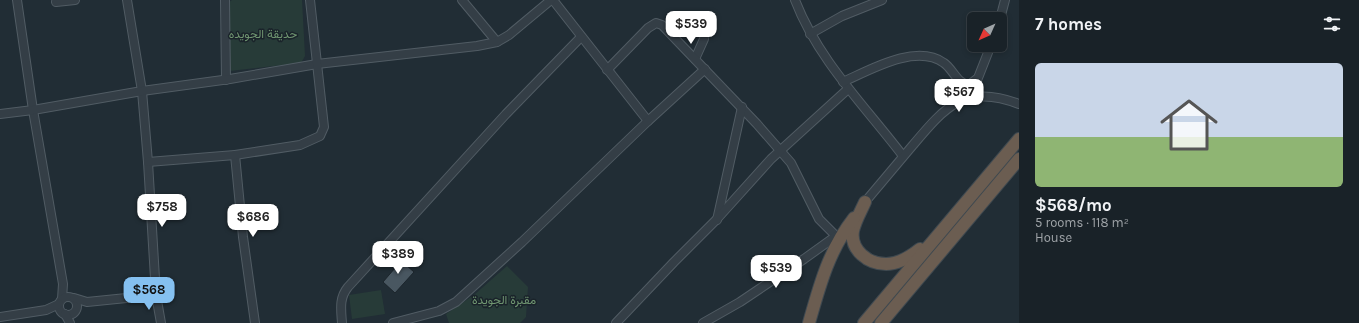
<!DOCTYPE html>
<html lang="en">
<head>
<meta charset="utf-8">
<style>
	body { margin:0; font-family:Karla,Vazirmatn,sans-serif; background:#222a30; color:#f1f3f6; height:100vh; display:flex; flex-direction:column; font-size:15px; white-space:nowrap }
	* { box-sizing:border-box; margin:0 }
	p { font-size:13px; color:#9fa4a8 }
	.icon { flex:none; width:22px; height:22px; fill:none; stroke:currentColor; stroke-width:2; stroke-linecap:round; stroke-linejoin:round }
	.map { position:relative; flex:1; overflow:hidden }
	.side { display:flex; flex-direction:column; background:#192228; width:340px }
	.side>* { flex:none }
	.needle { width:26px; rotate:225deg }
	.buttons { position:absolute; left:967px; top:12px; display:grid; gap:8px }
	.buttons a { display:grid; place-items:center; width:40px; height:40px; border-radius:6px; background:#192228; box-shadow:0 2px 6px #0003,0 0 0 1px #373f45; font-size:20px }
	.price { position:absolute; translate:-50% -34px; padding:0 9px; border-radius:8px; background:#fff; color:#222; font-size:13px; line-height:26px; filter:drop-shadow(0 1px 2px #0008) }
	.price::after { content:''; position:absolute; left:50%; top:24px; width:12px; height:9px; margin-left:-6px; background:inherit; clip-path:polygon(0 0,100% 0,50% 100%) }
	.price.on { background:#85c0f0; color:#111 }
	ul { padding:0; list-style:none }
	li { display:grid; align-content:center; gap:8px; height:212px; padding:0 16px }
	li span { display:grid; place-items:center; height:124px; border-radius:6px; color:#555 }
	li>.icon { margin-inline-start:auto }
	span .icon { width:72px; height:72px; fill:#fffc; stroke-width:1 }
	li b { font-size:17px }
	h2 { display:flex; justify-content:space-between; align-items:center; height:48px; padding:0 16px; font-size:17px }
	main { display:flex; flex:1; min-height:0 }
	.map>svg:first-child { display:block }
	.green { fill:#273b38 }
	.building { fill:#495761; stroke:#1c252c }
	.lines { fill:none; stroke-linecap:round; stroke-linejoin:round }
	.minor-casing { stroke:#515c64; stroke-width:10 }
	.highway-casing { stroke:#3f4950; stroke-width:14 }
	.minor { stroke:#343e46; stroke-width:8 }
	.highway { stroke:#6b5d51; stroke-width:12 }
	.labels { text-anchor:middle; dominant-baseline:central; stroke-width:3; stroke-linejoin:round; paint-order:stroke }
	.park-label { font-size:12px; fill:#709671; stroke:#1a232a }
</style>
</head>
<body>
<main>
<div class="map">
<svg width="1019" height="323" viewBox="0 0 1019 323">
	<rect width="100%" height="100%" fill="#212d35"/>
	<g class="green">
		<polygon points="232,0 302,0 305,56 301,63 230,71 229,2"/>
		<polygon points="507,266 528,287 526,317 520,323 449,323 446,314 474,295"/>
		<polygon points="381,290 385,314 352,319 349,295"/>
	</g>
	<polygon class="building" points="397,257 414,272 395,293 383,282 395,268 390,264"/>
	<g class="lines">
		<defs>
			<g id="minor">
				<polyline points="17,0 33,110 63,284 62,299"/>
				<polyline points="127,0 142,91 148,162 156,295 161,323"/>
				<polyline points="225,0 226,80"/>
				<polyline points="462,0 497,42"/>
				<polyline points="553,0 648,121"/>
				<path d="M795,0C818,60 865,106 903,156"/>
				<polyline points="56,2 75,0"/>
				<polyline points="1000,19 1005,0"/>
				<polyline points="810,34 842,16 882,0"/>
				<polyline points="695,59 704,39"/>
				<polyline points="607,70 648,28 656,23 662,25 757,124 791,163 819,219 839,239"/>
				<path d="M843,82C870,70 916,43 944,63C953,69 957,84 969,85L978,78L991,45"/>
				<polyline points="0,114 33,110 142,91 230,79 317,64 477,46 497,42 509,35 551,0"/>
				<polyline points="235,155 243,237 255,323"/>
				<polyline points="148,162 235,155 300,145 320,136 324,127 310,0"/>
				<path d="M865,202C881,183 897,164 913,145C945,107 965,83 1019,104"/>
				<polyline points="717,220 742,107"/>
				<circle cx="68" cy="306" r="9"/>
				<polyline points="74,298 87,302 156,295"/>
				<polyline points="65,314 70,323"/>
				<polyline points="0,317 46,310 59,304"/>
				<path d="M342,323C341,309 339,298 348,287L506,114L581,37"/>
				<polyline points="393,323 439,311 456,302 522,242 648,121 705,69"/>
				<polyline points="616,323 674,262 716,220 771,159 848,89"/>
				<polyline points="703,323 740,302 804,259 836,236"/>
			</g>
			<g id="highway">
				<path d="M865,202C861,211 855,221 853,231C850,250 868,264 886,264C898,264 910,257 920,249"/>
				<path d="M809,323C820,284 829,250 854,218"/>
				<polyline points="864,323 1019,139"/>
				<polyline points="881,323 1019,159"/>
			</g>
		</defs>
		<use href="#minor" class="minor-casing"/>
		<use href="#highway" class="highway-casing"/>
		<use href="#minor" class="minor"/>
		<use href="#highway" class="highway"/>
	</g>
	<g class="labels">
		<g class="park-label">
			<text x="263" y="34">حديقة الجويده</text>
			<text x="504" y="300">مقبرة الجويدة</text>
		</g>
	</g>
</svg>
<div class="buttons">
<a><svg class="needle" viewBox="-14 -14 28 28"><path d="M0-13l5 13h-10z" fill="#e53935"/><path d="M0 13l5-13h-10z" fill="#9fa4a8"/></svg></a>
</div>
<b class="price" style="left:691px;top:45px">$539</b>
<b class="price" style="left:959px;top:113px">$567</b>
<b class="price" style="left:162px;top:228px">$758</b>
<b class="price" style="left:253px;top:238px">$686</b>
<b class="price" style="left:398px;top:275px">$389</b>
<b class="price" style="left:776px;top:289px">$539</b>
<b class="price on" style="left:149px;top:311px">$568</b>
</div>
<section class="side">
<h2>7 homes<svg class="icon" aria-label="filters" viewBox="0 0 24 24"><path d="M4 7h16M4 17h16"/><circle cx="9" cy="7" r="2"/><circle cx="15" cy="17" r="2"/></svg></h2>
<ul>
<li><span style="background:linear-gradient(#c9d6e8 60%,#8fb573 0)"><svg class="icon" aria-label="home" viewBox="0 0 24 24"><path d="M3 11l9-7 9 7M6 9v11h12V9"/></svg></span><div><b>$568/mo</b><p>5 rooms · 118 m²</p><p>House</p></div></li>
</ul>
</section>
</main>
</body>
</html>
